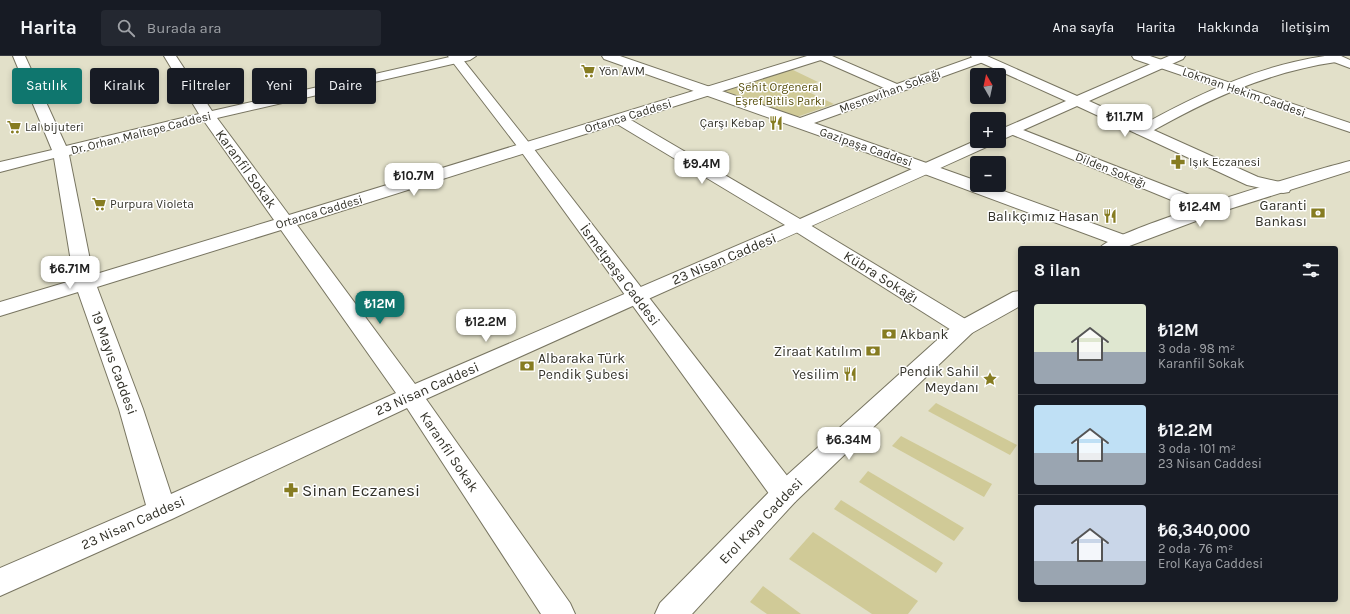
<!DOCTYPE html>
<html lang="tr">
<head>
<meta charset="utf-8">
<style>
	body { margin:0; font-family:Karla,sans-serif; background:#242831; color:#f1f3f6; height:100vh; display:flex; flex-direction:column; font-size:15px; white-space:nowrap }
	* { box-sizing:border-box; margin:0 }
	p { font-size:13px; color:#9ea1a6 }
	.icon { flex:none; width:22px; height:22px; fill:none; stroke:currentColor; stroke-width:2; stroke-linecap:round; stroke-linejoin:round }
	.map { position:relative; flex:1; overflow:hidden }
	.side { position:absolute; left:1018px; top:190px; width:320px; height:356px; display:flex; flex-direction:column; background:#171b24; border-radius:4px; box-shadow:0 2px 6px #0003 }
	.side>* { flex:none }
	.guide { position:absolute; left:12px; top:12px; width:380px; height:36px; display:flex; gap:8px }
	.needle { width:26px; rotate:351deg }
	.fabs { position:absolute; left:970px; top:12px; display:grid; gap:8px }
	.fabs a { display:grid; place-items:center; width:36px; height:36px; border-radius:4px; background:#171b24; box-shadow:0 2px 6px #0003; font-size:20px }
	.price { position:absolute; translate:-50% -34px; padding:0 9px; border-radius:8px; background:#fff; color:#222; font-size:13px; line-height:26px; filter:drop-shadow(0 1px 2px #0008) }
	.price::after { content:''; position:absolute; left:50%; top:24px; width:12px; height:9px; margin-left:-6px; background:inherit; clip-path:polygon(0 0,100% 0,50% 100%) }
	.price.selected { background:#0f766e; color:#fff }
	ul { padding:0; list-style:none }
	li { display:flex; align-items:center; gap:12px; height:100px; padding:0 16px }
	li+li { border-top:1px solid #363941 }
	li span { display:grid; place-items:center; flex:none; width:112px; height:80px; border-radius:4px; color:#555 }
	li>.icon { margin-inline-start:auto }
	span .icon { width:48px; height:48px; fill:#fffc; stroke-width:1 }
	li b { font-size:17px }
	h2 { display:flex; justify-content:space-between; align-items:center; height:48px; padding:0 16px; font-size:17px }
	.chip { padding:0 14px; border-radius:4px; background:#171b24; box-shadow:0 2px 6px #0003; font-size:14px; line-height:36px }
	.chip.selected { background:#0f766e; color:#fff }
	header { display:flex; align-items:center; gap:24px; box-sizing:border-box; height:56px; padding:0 20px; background:#171b24; border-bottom:1px solid #363941 }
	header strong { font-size:19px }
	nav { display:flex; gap:22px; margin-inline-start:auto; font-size:14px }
	.search { width:280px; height:36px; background:#242831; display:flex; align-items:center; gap:10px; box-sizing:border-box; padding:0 14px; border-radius:4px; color:#9ea1a6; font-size:15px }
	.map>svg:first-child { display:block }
	.green { fill:#d0ca97 }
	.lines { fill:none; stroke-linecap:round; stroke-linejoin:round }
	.pedestrian-casing { stroke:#787561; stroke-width:2 }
	.minor-casing { stroke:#787561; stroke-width:2 }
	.tertiary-casing { stroke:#787561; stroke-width:2 }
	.pedestrian { fill:#fff; fill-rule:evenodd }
	.minor { fill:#fff; fill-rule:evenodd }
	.tertiary { fill:#fff; fill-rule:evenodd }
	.labels { text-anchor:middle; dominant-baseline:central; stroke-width:3; stroke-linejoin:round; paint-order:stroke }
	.far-poi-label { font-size:12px; fill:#333229; stroke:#fff; text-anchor:start }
	.far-park-label { font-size:12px; fill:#58500d; stroke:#fff }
	.far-street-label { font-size:12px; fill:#333229; stroke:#fff }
	.street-label { font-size:14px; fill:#333229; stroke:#fff }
	.poi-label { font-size:14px; fill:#333229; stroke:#fff; text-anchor:end }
	.near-poi-label { font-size:17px; fill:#333229; stroke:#fff; text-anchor:start }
</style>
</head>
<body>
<header>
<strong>Harita</strong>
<div class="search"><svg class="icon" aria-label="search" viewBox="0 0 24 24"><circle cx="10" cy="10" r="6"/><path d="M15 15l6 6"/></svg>Burada ara</div>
<nav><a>Ana sayfa</a><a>Harita</a><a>Hakkında</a><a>İletişim</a></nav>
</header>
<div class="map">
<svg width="1350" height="558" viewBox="0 0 1350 558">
	<rect width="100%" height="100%" fill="#e2e0c9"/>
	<g class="green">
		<polygon points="791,13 818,26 800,32 834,48 791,63 718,35"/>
		<polygon points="936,347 1017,389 1010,399 928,355"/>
		<polygon points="901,380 992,428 984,441 892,390"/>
		<polygon points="868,415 964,472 954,485 859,426"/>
		<polygon points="841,444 943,507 936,517 834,453"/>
		<polygon points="813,476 918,545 908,558 872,558 789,503"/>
		<polygon points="763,530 801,558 767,558 750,546"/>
	</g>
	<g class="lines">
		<defs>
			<g id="pedestrian">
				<polygon points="448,0 460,0 530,88 795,430 799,438 795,446 785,449 775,446 520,94"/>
				<polygon points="602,0 620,0 800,62 884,32 818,3 816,0 832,0 897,28 976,0 987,0 988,2 986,5 814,67 977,125 977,129 987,129 1130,181 1132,185 1130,189 1123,191 1116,189 860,94 604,3"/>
				<path d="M1325,0H1341L1342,2L1336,6C1267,16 1207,44 1147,78H1137L1135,75L1137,72C1196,39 1257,10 1325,0Z"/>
				<polygon points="1013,70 1215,149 1218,153 1215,157 1209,158 1203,157 1008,77 1006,74 1008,71"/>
				<polygon points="799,165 805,166 972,267 975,272 972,277 964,279 956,277 793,174 790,170 793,166"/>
			</g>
			<g id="minor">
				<path d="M13,0H25L66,90L199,58L164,0H176L212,55L454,0H476L470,4L217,62L289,159L807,0H826L824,3L631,64L800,163L977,84L996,85L993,88C805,174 615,257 426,343L570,547L575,558H541L407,352L172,463L0,540V512L146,449L119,353L78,236L0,260V246L74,224L54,102L0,116V106L52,94ZM204,65L274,164L93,219L69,99ZM617,68L785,169L415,328L297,169ZM281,174L396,337L171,438L143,353L97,231Z"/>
				<polygon points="971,0 987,0 1077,40 1169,0 1185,0 1183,3 1089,45 1258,121 1289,128 1291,132 1289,136 1283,137 1247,129 1077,50 999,85 999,74 1066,45 973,3"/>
				<polygon points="1324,0 1341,0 1350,4 1350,12 1326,3"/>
			</g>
			<g id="tertiary">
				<polygon points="1132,0 1150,0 1350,67 1350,76 1134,3"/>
				<path d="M1350,105V115L1220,156L1124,192H1100C1112,174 1317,113 1350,105Z"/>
				<polygon points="1020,235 1020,250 972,277 795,446 692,558 655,558 660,547 775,430 956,267 1013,236"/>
			</g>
		</defs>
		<use href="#pedestrian" class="pedestrian-casing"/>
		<use href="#minor" class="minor-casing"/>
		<use href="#tertiary" class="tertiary-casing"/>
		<use href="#pedestrian" class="pedestrian"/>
		<use href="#minor" class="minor"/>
		<use href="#tertiary" class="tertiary"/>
	</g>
	<defs>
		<symbol id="supermarket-bare" viewBox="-9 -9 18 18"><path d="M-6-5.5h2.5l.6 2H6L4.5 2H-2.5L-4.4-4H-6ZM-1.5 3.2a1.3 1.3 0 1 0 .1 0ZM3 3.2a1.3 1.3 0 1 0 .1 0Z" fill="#867c21" stroke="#fff" stroke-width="2.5" paint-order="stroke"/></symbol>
		<symbol id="restaurant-bare" viewBox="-9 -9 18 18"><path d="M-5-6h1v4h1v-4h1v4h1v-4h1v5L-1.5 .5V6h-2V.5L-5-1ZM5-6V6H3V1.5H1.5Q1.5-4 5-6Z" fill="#867c21" stroke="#fff" stroke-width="2.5" paint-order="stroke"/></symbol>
		<symbol id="pharmacy-bare" viewBox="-9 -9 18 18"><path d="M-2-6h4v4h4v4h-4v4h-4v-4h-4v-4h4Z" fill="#867c21" stroke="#fff" stroke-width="2.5" paint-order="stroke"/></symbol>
		<symbol id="bank-bare" viewBox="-9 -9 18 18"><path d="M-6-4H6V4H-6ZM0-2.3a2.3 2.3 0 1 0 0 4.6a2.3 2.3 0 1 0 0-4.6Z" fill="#867c21" stroke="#fff" stroke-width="2.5" paint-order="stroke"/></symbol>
		<symbol id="sight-bare" viewBox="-9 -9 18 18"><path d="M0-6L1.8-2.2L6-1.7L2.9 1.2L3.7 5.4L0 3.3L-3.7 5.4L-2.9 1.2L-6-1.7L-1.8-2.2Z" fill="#867c21" stroke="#fff" stroke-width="2.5" paint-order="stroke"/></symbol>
	</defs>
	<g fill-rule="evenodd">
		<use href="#supermarket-bare" x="578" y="5" width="20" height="20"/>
		<use href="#restaurant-bare" x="766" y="57" width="20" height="20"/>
		<use href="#supermarket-bare" x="4" y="61" width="20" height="20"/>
		<use href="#pharmacy-bare" x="1168" y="96" width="20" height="20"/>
		<use href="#supermarket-bare" x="89" y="138" width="20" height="20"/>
		<use href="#bank-bare" x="1308" y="147" width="20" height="20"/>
		<use href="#restaurant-bare" x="1100" y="150" width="20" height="20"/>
		<use href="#bank-bare" x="879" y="268" width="20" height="20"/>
		<use href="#bank-bare" x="863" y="285" width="20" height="20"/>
		<use href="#bank-bare" x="517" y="300" width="20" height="20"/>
		<use href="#restaurant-bare" x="840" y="308" width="20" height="20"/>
		<use href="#sight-bare" x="980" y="313" width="20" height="20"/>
		<use href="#pharmacy-bare" x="281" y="424" width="20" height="20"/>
	</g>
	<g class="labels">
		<g class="far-poi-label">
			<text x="599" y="15">Yön AVM</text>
			<text x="765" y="67" text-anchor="end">Çarşı Kebap</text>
			<text x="25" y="71">Lal bijuteri</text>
			<text x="1189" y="106">Işık Eczanesi</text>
			<text x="110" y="148">Purpura Violeta</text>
		</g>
		<g class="far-park-label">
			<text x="780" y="31">Şehit Orgeneral<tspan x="780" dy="14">Eşref Bitlis Parkı</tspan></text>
		</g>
		<g class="far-street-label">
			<text transform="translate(890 35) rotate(-20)">Mesnevihan Sokağı</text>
			<text transform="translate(1244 36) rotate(19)">Lokman Hekim Caddesi</text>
			<text transform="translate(628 60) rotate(-17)">Ortanca Caddesi</text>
			<text transform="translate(141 77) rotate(-14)">Dr. Orhan Maltepe Caddesi</text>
			<text transform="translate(866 91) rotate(19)">Gazipaşa Caddesi</text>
			<text transform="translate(1111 114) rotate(22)">Dilden Sokağı</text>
			<text transform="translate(319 156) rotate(-17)">Ortanca Caddesi</text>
		</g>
		<g class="street-label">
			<text transform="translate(246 113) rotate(54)">Karanfil Sokak</text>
			<text transform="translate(724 203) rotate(-23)">23 Nisan Caddesi</text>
			<text transform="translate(620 219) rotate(53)">İsmetpaşa Caddesi</text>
			<text transform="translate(881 221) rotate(32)">Kübra Sokağı</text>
			<text transform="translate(114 307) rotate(70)">19 Mayıs Caddesi</text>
			<text transform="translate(427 333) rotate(-24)">23 Nisan Caddesi</text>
			<text transform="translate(449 396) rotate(56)">Karanfil Sokak</text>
			<text transform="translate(761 465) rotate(-46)">Erol Kaya Caddesi</text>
			<text transform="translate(133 467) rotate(-24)">23 Nisan Caddesi</text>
		</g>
		<g class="poi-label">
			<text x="1307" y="149">Garanti<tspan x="1307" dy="16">Bankası</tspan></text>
			<text x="1099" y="160">Balıkçımız Hasan</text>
			<text x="900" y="278" text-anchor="start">Akbank</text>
			<text x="862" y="295">Ziraat Katılım</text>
			<text x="538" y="302" text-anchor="start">Albaraka Türk<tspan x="538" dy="16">Pendik Şubesi</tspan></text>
			<text x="979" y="315">Pendik Sahil<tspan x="979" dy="16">Meydanı</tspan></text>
			<text x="839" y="318">Yesilim</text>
		</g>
		<g class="near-poi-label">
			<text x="302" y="434">Sinan Eczanesi</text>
		</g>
	</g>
</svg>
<div class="fabs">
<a><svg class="needle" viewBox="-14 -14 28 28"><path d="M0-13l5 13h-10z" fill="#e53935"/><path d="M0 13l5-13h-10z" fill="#9ea1a6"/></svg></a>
<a>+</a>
<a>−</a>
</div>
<b class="price" style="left:1125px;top:82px">₺11.7M</b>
<b class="price" style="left:702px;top:129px">₺9.4M</b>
<b class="price" style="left:414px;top:141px">₺10.7M</b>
<b class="price" style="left:1200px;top:172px">₺12.4M</b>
<b class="price" style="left:70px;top:234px">₺6.71M</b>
<b class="price selected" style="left:380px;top:269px">₺12M</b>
<b class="price" style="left:486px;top:287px">₺12.2M</b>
<b class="price" style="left:849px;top:405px">₺6.34M</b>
<div class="guide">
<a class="chip selected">Satılık</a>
<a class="chip">Kiralık</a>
<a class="chip">Filtreler</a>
<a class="chip">Yeni</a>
<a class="chip">Daire</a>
</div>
<section class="side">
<h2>8 ilan<svg class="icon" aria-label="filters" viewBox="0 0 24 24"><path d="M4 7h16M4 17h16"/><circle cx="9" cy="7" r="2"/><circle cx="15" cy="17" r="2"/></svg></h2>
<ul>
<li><span style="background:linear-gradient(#dfe7d0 60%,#9aa5b1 0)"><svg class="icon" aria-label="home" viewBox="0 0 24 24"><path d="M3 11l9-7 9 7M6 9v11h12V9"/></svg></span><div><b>₺12M</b><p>3 oda · 98 m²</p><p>Karanfil Sokak</p></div></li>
<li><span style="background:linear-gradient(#bfe0f5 60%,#9aa5b1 0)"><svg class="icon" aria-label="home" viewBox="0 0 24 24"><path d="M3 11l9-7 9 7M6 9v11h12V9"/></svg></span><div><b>₺12.2M</b><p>3 oda · 101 m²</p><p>23 Nisan Caddesi</p></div></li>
<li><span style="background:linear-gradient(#c9d6e8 70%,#9aa5b1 0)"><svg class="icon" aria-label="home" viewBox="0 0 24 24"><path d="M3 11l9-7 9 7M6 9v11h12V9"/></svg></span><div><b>₺6,340,000</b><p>2 oda · 76 m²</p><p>Erol Kaya Caddesi</p></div></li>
</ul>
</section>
</div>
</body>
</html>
